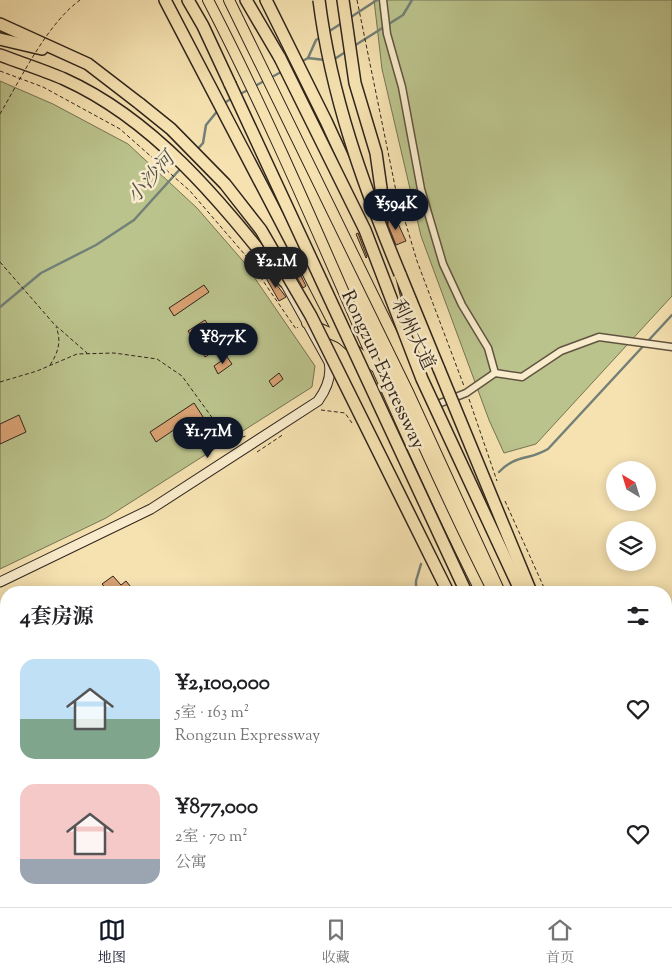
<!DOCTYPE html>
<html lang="zh">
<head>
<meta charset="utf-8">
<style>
	body { margin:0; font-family:"Sorts Mill Goudy","Noto Serif SC",serif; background:#f2f2f2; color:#202124; height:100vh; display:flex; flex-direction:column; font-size:19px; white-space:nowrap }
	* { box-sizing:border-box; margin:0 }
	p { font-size:16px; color:#757577 }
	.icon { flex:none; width:28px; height:28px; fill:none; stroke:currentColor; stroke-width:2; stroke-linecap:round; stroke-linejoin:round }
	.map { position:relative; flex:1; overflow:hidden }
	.panel { position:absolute; left:0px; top:586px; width:672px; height:321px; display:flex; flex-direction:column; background:#fff; border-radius:20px 20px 0 0; box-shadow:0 2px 12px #0003 }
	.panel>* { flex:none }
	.needle { width:32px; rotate:322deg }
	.tools { position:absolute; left:606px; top:461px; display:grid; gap:10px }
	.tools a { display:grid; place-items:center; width:50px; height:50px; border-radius:50%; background:#fff; box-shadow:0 2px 12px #0003; font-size:25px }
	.price { position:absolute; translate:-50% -42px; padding:0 11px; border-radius:18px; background:#111827; color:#fff; font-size:16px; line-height:32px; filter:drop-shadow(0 1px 2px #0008) }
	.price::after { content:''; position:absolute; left:50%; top:30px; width:15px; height:11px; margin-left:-8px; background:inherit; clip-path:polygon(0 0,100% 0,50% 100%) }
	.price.selected { background:#222; color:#fff }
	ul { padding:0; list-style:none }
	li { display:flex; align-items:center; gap:15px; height:125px; padding:0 20px }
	li span { display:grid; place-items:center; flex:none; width:140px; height:100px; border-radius:15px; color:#555 }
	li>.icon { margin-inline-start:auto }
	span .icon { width:60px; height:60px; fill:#fffc; stroke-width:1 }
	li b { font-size:21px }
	h2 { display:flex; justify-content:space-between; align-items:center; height:60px; padding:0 20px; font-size:21px }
	.menu { display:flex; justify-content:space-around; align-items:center; height:70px; border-top:1px solid #e0e0e0; background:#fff; font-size:14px; color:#757577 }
	.menu a { display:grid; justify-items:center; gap:2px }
	.menu .selected { color:#111827 }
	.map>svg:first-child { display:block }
	.green { fill:#bbc38c; stroke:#767454 }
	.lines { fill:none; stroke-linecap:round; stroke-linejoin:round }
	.stream { stroke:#738078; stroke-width:2.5 }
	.building { fill:#daa273; stroke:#30251d }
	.minor-casing { stroke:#625442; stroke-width:9 }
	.tertiary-casing { stroke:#625442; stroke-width:10 }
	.secondary-casing { stroke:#30251d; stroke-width:11 }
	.trunk-casing { stroke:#30251d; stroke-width:12 }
	.motorway-casing { stroke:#30251d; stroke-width:14 }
	.path { stroke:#30251d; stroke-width:1; stroke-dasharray:4 2.5; stroke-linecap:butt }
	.minor { stroke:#f9eccc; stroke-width:6 }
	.tertiary { stroke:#f9eccc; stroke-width:8 }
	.secondary { stroke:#f9eccc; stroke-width:9 }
	.trunk { stroke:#f6e2b1; stroke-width:10 }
	.motorway { stroke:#f6e2b1; stroke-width:11 }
	.motorway-bridge-casing { stroke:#30251d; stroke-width:14; stroke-linecap:butt }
	.path-bridge { stroke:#30251d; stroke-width:1; stroke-dasharray:4 2.5; stroke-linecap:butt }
	.motorway-bridge { stroke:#f6e2b1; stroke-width:11 }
	.labels { text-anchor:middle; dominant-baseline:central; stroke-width:5; stroke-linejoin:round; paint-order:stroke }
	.street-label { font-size:19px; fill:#30251d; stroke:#f9eccc }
	.water-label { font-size:20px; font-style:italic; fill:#51524b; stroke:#f9eccc }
</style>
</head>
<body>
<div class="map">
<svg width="672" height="907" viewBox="0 0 672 907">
	<rect width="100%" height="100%" fill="#f6e2b1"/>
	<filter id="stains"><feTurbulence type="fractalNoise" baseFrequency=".004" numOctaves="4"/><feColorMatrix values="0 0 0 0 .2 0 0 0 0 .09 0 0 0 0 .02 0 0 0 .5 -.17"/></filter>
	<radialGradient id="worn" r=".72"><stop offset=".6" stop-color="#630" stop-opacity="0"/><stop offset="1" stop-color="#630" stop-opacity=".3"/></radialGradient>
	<g class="green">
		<polygon points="374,0 672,0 672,296 536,444 504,453 489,420 421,236 382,69"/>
		<polygon points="0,81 53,104 128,144 197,208 243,261 315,366 312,387 106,518 0,569"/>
	</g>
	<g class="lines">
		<g class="stream">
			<polyline points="348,19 377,0"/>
			<polyline points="328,32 342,23"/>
			<polyline points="354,46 403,15 412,0"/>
			<polyline points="308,58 316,40 321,37"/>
			<polyline points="333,60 347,51"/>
			<polyline points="301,62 308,58 325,60"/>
			<polyline points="270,78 283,71"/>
			<polyline points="255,86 266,80"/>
			<polyline points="240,94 250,89"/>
			<polyline points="223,104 232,98"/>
			<polyline points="196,151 203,143 206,125 219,109"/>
			<polyline points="0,307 41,273 96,245 134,220 181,168"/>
			<path d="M499,472C516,454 528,461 548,449L672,315"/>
			<polyline points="416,592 416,581 421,564"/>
			<polyline points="344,907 346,901"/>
		</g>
	</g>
	<g class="building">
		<polygon points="395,217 406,241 396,245 388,225 388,220"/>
		<polygon points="358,233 367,257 366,258 356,234"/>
		<polygon points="294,262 306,286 303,288 290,265"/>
		<polygon points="270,276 286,297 279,301 266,278"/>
		<polygon points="204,285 209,292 174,316 169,308"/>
		<polygon points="205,320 222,346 205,357 188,331"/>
		<polygon points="227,357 232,364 218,374 214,366"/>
		<polygon points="279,373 283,379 273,387 269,381"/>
		<polygon points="194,403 218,440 208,447 190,419 156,442 150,432"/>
		<polygon points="19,415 26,432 0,444 0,424"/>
		<polygon points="113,576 121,585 126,581 135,592 109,592 102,584"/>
	</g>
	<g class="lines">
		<defs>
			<g id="minor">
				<polyline points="383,0 387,34 402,87 421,189 443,264 462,305 488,348 495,373"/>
				<polyline points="433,406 466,393 495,373 522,377 561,351 599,337 672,347"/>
			</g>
			<g id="tertiary">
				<polyline points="0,784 6,792"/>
				<polyline points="96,901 101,907"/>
				<polyline points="326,907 334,901"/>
			</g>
			<path id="secondary" d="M0,582L151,509L318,401C326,390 332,376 329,362L284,281"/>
			<g id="trunk">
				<path d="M208,0C308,193 383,398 481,592"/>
				<polyline points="229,0 417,385 512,592"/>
				<polyline points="381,241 395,297"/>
				<polyline points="306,270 341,338 374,366"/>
				<polyline points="307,323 341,338"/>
				<polyline points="628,901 631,907"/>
				<polyline points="650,901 653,907"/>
			</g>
			<g id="motorway">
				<polyline points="165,0 306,270"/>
				<polyline points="188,0 203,26 230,84"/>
				<polyline points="246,0 280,58"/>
				<polyline points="266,0 326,121 381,241"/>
				<polyline points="343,0 355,83 376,153 381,188 381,226"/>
				<polyline points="0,24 88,64 140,104"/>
				<polyline points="0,39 42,49"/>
				<path d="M0,55C21,63 43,70 64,79C157,121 222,204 284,281"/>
				<polyline points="400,274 439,369"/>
				<polyline points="666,893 672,906"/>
				<polyline points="605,901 608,907"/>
			</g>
		</defs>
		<use href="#minor" class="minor-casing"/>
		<use href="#tertiary" class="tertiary-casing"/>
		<use href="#secondary" class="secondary-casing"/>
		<use href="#trunk" class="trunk-casing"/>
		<use href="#motorway" class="motorway-casing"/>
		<g class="path">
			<polyline points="357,0 396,191 417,261 464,386"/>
			<polyline points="0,71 43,87 120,129 190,191 246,256 296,329 298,327"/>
			<polyline points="0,262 54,324 87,353"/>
			<path d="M50,365C58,353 62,341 56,327"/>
			<polyline points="0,382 37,371 77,354 114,353 157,359 182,376 229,441 246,436"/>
			<polyline points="469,399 497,481"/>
			<polyline points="321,410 345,413 352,423"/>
			<polyline points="257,452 284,434"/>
			<polyline points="505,501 546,592"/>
			<polyline points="666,858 672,870"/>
			<polyline points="590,901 593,907"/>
		</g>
		<use href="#minor" class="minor"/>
		<use href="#tertiary" class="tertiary"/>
		<use href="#secondary" class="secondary"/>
		<use href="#trunk" class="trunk"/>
		<use href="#motorway" class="motorway"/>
		<defs>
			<g id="motorway-bridge">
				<path d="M319,0C331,96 363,185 400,274"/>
				<polyline points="280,58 365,230 422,379 521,592"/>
				<polyline points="230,84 466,592"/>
				<polyline points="140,104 171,129 225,184 261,230 311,316 448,592"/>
				<polyline points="439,369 531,592"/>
			</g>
		</defs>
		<use href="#motorway-bridge" class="motorway-bridge-casing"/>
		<path class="path-bridge" d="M0,114C21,78 47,24 80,0"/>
		<use href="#motorway-bridge" class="motorway-bridge"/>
	</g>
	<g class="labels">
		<g class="street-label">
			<text transform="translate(412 335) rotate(64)">利州大道</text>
			<text transform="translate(382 370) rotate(65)">Rongzun Expressway</text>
		</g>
		<g class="water-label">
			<text transform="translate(152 179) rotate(-48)">小沙河</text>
		</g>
	</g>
	<rect width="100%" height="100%" filter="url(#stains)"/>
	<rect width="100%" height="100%" fill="url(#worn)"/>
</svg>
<div class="tools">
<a><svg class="needle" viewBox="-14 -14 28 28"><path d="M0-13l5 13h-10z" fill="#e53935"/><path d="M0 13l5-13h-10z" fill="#757577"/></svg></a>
<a><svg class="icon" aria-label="layers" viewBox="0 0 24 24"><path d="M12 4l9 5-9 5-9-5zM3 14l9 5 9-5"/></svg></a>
</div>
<b class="price" style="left:396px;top:231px">¥594K</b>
<b class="price selected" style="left:276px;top:289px">¥2.1M</b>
<b class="price" style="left:223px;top:365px">¥877K</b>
<b class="price" style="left:208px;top:459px">¥1.71M</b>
<section class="panel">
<h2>4套房源<svg class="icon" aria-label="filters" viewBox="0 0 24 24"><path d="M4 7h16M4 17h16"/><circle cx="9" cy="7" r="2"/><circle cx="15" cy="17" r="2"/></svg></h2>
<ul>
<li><span style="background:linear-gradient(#bfe0f5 60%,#7fa58c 0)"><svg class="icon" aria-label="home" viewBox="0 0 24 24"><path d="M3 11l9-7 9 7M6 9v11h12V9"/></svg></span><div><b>¥2,100,000</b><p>5室 · 163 m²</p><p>Rongzun Expressway</p></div><svg class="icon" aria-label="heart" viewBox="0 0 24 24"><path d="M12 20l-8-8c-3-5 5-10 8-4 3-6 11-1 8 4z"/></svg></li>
<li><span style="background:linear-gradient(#f6c9c9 75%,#9aa5b1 0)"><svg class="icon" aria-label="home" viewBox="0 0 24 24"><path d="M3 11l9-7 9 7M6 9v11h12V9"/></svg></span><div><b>¥877,000</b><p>2室 · 70 m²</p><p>公寓</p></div><svg class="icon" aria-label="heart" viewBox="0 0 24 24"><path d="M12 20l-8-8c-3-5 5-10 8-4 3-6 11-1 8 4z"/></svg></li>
</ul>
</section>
</div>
<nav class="menu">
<a class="selected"><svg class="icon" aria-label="map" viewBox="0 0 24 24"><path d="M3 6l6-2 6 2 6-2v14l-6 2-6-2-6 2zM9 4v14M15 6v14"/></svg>地图</a>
<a><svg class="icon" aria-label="saved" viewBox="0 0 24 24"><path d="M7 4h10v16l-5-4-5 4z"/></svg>收藏</a>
<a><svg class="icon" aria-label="home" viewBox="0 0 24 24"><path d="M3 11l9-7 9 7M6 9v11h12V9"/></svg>首页</a>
</nav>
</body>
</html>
